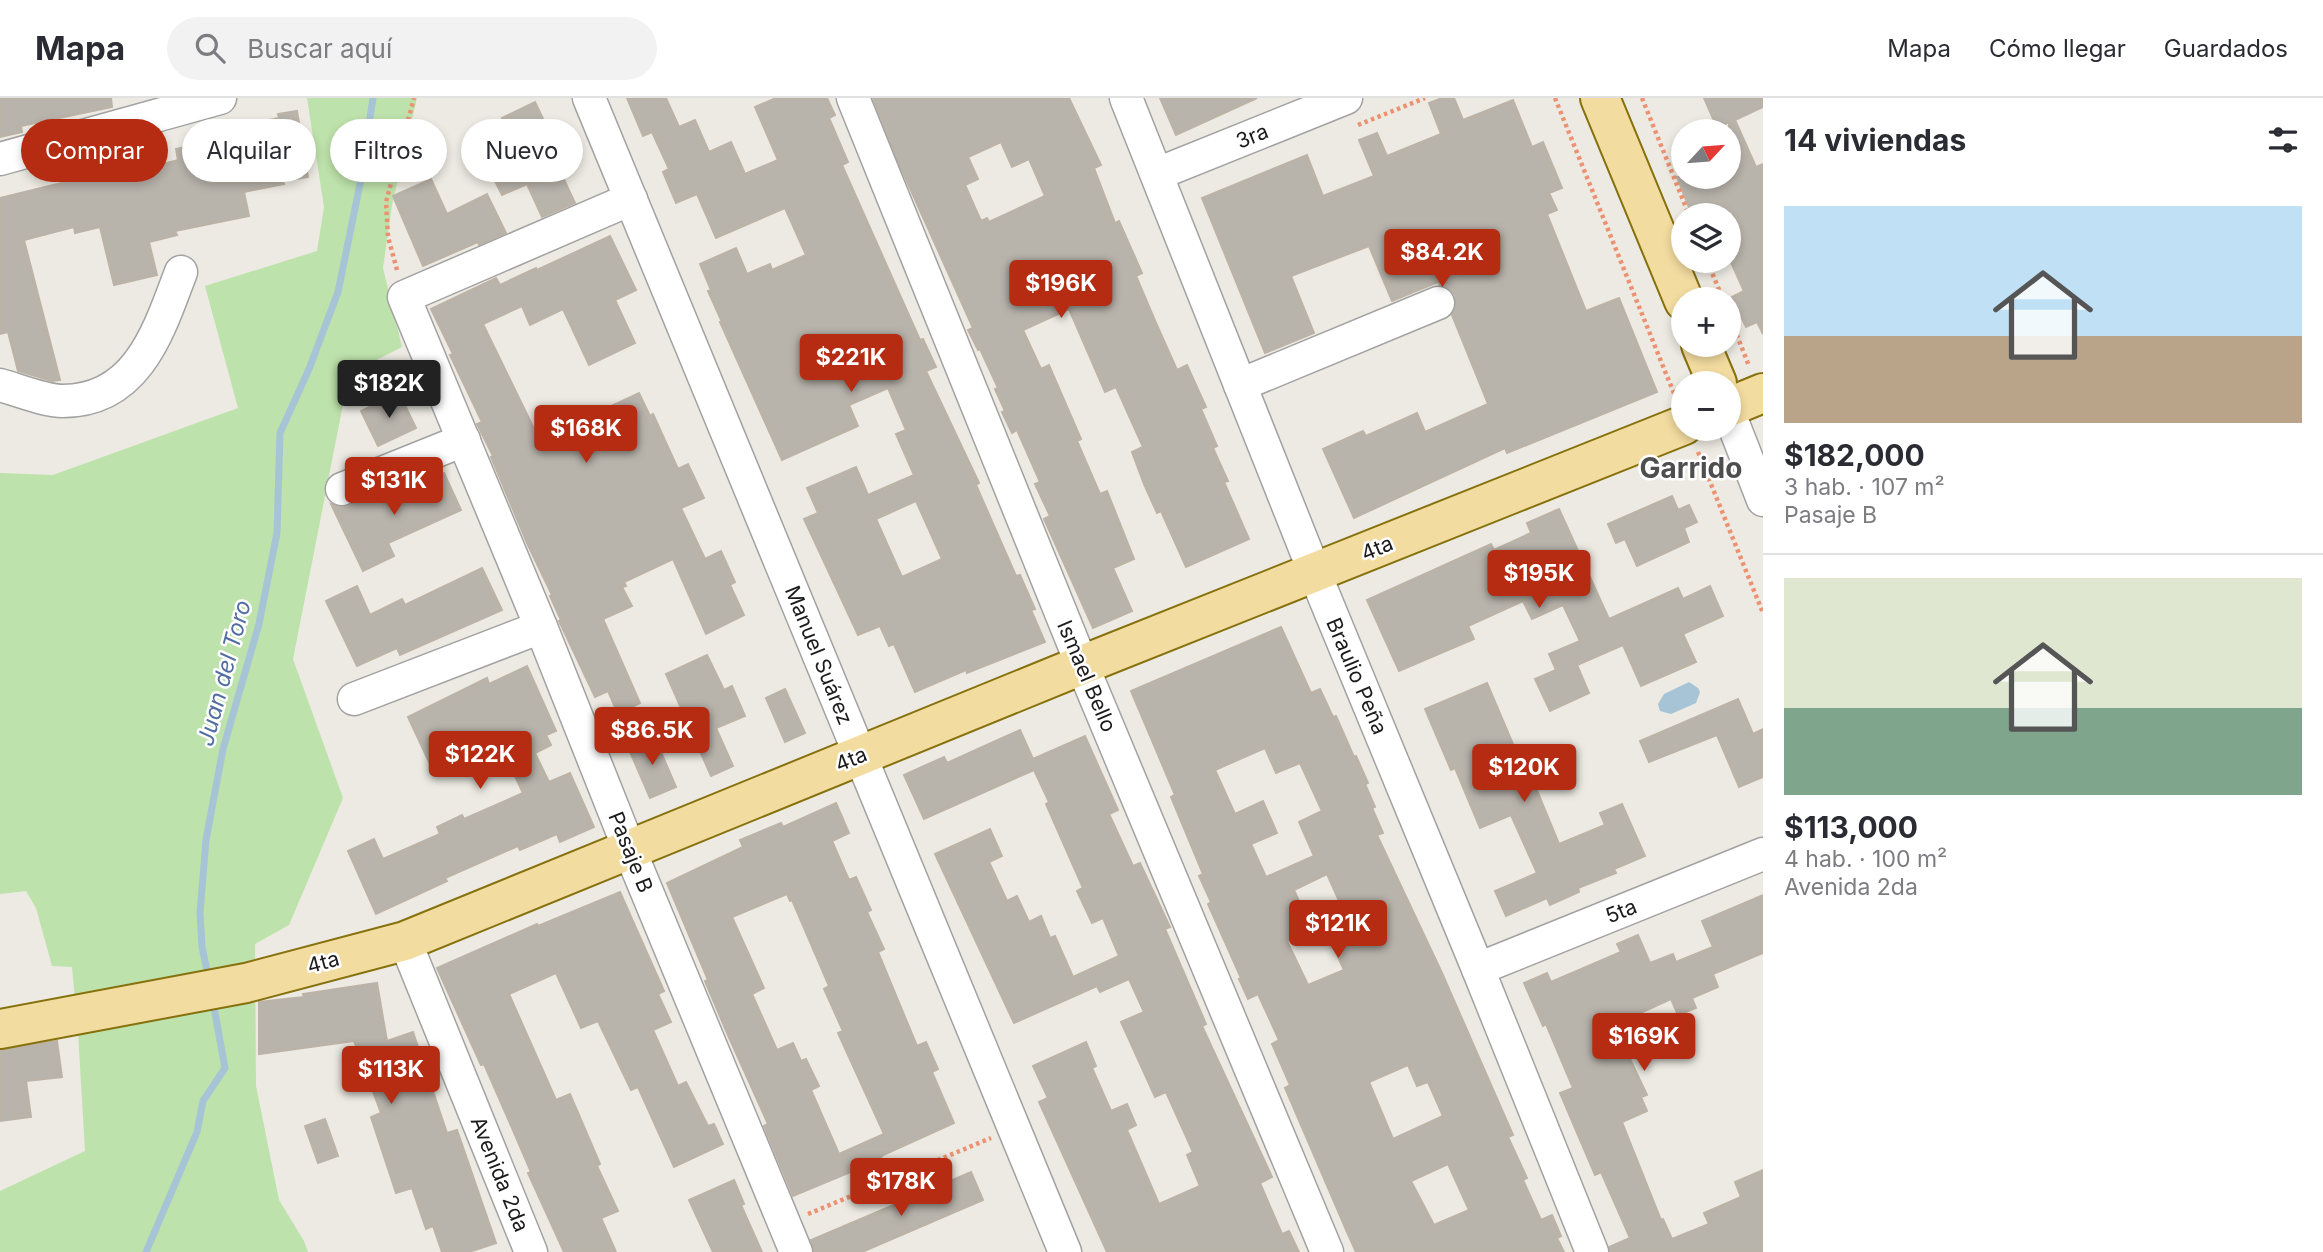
<!DOCTYPE html>
<html lang="es">
<head>
<meta charset="utf-8">
<style>
	body { margin:0; font-family:Inter,sans-serif; background:#f2f2f3; color:#2b2b33; height:100vh; display:flex; flex-direction:column; font-size:26px; white-space:nowrap }
	* { box-sizing:border-box; margin:0 }
	p { font-size:23px; color:#7c7c81 }
	.icon { flex:none; width:38px; height:38px; fill:none; stroke:currentColor; stroke-width:2; stroke-linecap:round; stroke-linejoin:round }
	.map { position:relative; flex:1; overflow:hidden }
	.side { display:flex; flex-direction:column; background:#fff; width:560px }
	.side>* { flex:none }
	.guide { position:absolute; left:21px; top:21px; width:665px; height:63px; display:flex; gap:14px }
	.needle { width:46px; rotate:64deg }
	.fabs { position:absolute; left:1671px; top:21px; display:grid; gap:14px }
	.fabs a { display:grid; place-items:center; width:70px; height:70px; border-radius:50%; background:#fff; box-shadow:0 4px 10px #0003; font-size:35px }
	.price { position:absolute; translate:-50% -60px; padding:0 16px; border-radius:7px; background:#b52c12; color:#fff; font-size:23px; line-height:46px; filter:drop-shadow(0 2px 4px #0008) }
	.price::after { content:''; position:absolute; left:50%; top:42px; width:21px; height:16px; margin-left:-10px; background:inherit; clip-path:polygon(0 0,100% 0,50% 100%) }
	.price.current { background:#222; color:#fff }
	ul { padding:0; list-style:none }
	li { display:grid; align-content:center; gap:14px; height:371px; padding:0 21px }
	li+li { border-top:2px solid #e1e1e2 }
	li span { display:grid; place-items:center; height:217px; border-radius:0px; color:#555 }
	li>.icon { margin-inline-start:auto }
	span .icon { width:126px; height:126px; fill:#fffc; stroke-width:1 }
	li b { font-size:30px }
	h2 { display:flex; justify-content:space-between; align-items:center; height:84px; padding:0 21px; font-size:30px }
	.pill { padding:0 24px; border-radius:32px; background:#fff; box-shadow:0 4px 10px #0003; font-size:24px; line-height:63px }
	.pill.current { background:#b52c12; color:#fff }
	header { display:flex; align-items:center; gap:42px; box-sizing:border-box; height:98px; padding:0 35px; background:#fff; border-bottom:2px solid #e1e1e2 }
	header strong { font-size:33px }
	nav { display:flex; gap:38px; margin-inline-start:auto; font-size:24px }
	.search { width:490px; height:63px; background:#f2f2f3; display:flex; align-items:center; gap:18px; box-sizing:border-box; padding:0 24px; border-radius:38px; color:#7c7c81; font-size:26px }
	main { display:flex; flex:1; min-height:0 }
	.map>svg:first-child { display:block }
	.grass { fill:#bee2ab }
	.water { fill:#a6c4d6 }
	.lines { fill:none; stroke-linecap:round; stroke-linejoin:round }
	.stream { stroke:#a6c4d6; stroke-width:7 }
	.building { fill:#b8b3ab; stroke:#bcb3a6; stroke-width:2; fill-rule:evenodd }
	.minor-casing { stroke:#a2a2a2; stroke-width:35 }
	.major-casing { stroke:#86710d; stroke-width:42 }
	.path { stroke:#ec9272; stroke-width:4.5; stroke-dasharray:3.5 3.5; stroke-linecap:butt }
	.minor { stroke:#fff; stroke-width:32 }
	.major { stroke:#f3dca0; stroke-width:38 }
	.labels { text-anchor:middle; dominant-baseline:central; stroke-width:5; stroke-linejoin:round; paint-order:stroke }
	.street-label { font-size:21px; fill:#1b1b1b; stroke:#fff }
	.water-label { font-size:23px; font-style:italic; fill:#516da2; stroke:#fff }
	.district-label { font-size:28px; font-weight:bold; fill:#4e4e4e; stroke:#fff }
</style>
</head>
<body>
<header>
<strong>Mapa</strong>
<div class="search"><svg class="icon" aria-label="search" viewBox="0 0 24 24"><circle cx="10" cy="10" r="6"/><path d="M15 15l6 6"/></svg>Buscar aquí</div>
<nav><a>Mapa</a><a>Cómo llegar</a><a>Guardados</a></nav>
</header>
<main>
<div class="map">
<svg width="1763" height="1154" viewBox="0 0 1763 1154">
	<rect width="100%" height="100%" fill="#eceae2"/>
	<polygon class="grass" points="307,0 417,0 392,107 383,170 402,249 349,276 293,561 343,700 289,827 255,846 256,988 279,1102 304,1143 308,1154 0,1154 0,1093 85,1053 78,934 72,869 52,868 36,810 26,793 0,796 0,375 53,377 238,310 205,188 317,153 324,109"/>
	<polygon class="water" points="1689,584 1698,590 1700,594 1696,605 1671,616 1660,613 1658,606 1664,596"/>
	<g class="lines">
		<g class="stream">
			<polyline points="209,882 202,849 200,815 206,742 223,651 259,526 277,435 280,335 309,271 338,194 360,86 373,0"/>
			<polyline points="146,1154 197,1034 203,1003 225,970 213,904"/>
		</g>
	</g>
	<g class="building">
		<polygon points="0,0 111,0 112,9 21,28 22,34 0,39"/>
		<path d="M627,0H666L679,29L695,22L709,54L731,44L745,76L778,62L755,9L776,0H827L835,17L829,20L848,64L842,67L920,242L923,241L936,269L926,273L979,385L976,387L1016,478L1020,477L1035,511L1031,512L1045,544L967,575L966,572L915,594L894,546L889,548L880,528L858,537L804,421L818,415L807,390L856,369L868,397L914,377L896,336L906,332L888,290L849,307L858,328L782,362L720,224H722L708,193L711,192L700,166L736,150L747,176L770,166L772,172L806,157L785,110L716,140L697,96L676,105L663,74L669,71L652,34L643,38ZM916,403L942,461L902,479L876,421Z"/>
		<path d="M873,0H1069L1101,67L1094,70L1115,125L1119,123L1142,175L1136,178L1156,225L1177,272L1187,267L1206,309L1201,311L1217,348L1213,350L1228,383L1224,384L1249,441L1186,469L1161,413L1157,415L1144,386L1132,354L1143,349L1116,289L1105,294L1069,211L1023,232L1041,271L1049,267L1081,341L1077,343L1100,396L1107,393L1134,461L1113,470L1132,513L1093,530L1044,421L1050,418L1035,386L1040,384L1017,332L1012,335L1002,314L1005,313L995,291L998,290L980,251L978,252L968,232L973,230L899,66ZM1001,44L1012,69L1029,61L1045,98L989,124L987,120L981,123L965,87L978,81L968,59Z"/>
		<polygon points="1160,0 1257,0 1176,37"/>
		<polygon points="1442,0 1454,0 1463,22 1513,2 1532,49 1543,44 1562,90 1549,95 1557,112 1547,116 1586,213 1619,200 1657,294 1507,355 1505,350 1354,420 1323,351 1363,333 1366,338 1417,315 1425,334 1488,306 1452,217 1456,208 1455,197 1450,191 1440,187 1438,184 1392,203 1369,148 1291,178 1314,235 1265,255 1202,100 1307,57 1323,98 1374,78 1359,42 1377,35 1387,58 1441,36 1429,5"/>
		<polygon points="1704,0 1763,0 1763,9 1735,22 1756,69 1763,66 1763,236 1757,224 1746,229 1732,199 1744,193 1729,160 1729,117 1692,117 1677,79 1729,79 1729,24 1717,30"/>
		<polygon points="535,4 546,27 540,30 575,105 542,119 527,86 502,97 490,73 520,59 502,20"/>
		<polygon points="297,13 308,79 283,83 284,86 244,94 249,118 175,133 177,137 149,144 157,177 114,187 100,129 75,135 74,129 24,142 60,282 52,283 18,273 8,234 0,236 0,100 131,68 133,74 178,62 176,51 207,44 207,41 245,33 244,27 279,20 278,16"/>
		<polygon points="431,81 447,116 487,96 506,135 479,147 478,144 423,168 393,98"/>
		<polygon points="610,138 636,192 615,202 635,245 589,267 563,211 530,227 522,208 483,226 537,337 558,327 560,332 639,295 650,318 653,316 678,371 688,366 704,400 681,410 705,461 721,453 735,484 730,487 744,517 706,536 673,461 624,484 626,488 622,489 632,508 603,521 640,605 618,616 608,593 595,599 559,523 561,522 550,498 552,497 527,445 491,359 493,358 477,326 482,324 450,257 453,256 431,211 496,180 500,187 536,170 537,172"/>
		<polygon points="399,295 416,330 378,348 361,313"/>
		<polygon points="444,375 461,412 388,445 394,458 363,473 331,406 340,409 349,408 406,385 409,392"/>
		<polygon points="1672,398 1678,412 1689,407 1697,424 1684,430 1689,444 1637,468 1625,441 1616,445 1608,426"/>
		<polygon points="1559,411 1609,521 1678,490 1683,501 1710,488 1723,518 1683,536 1696,564 1641,588 1623,547 1577,567 1589,595 1550,613 1535,581 1556,572 1549,556 1580,543 1563,507 1532,521 1523,503 1468,528 1474,541 1399,573 1367,502 1491,446 1494,452 1531,435 1527,425"/>
		<polygon points="482,470 502,512 400,557 397,550 357,568 326,503 357,488 370,517 402,501 405,507"/>
		<path d="M1281,529L1311,595L1320,591L1333,619L1336,618L1354,659L1356,658L1368,685L1365,686L1375,709L1372,710L1383,735L1377,737L1442,875L1513,1037L1508,1039L1527,1080L1523,1082L1541,1122L1552,1117L1561,1138L1557,1140L1564,1154H1356L1347,1134L1285,990L1290,987L1272,946L1279,942L1258,896L1248,901L1239,881L1241,880L1208,806L1211,804L1199,778L1203,776L1171,699L1175,697L1131,593ZM1265,650L1276,675L1300,665L1322,713L1299,724L1314,758L1266,779L1251,746L1277,735L1263,703L1235,716L1215,672ZM1327,776L1348,823L1326,833L1344,872L1308,887L1287,843L1312,832L1294,792ZM1408,967L1417,988L1428,984L1443,1018L1393,1041L1369,984ZM1448,1066L1469,1112L1434,1127L1411,1083Z"/>
		<polygon points="707,557 724,592 732,588 745,618 716,630 733,668 711,678 666,576"/>
		<polygon points="527,568 556,633 546,637 551,647 535,655 549,684 570,675 594,729 560,744 557,736 520,752 518,748 445,780 447,783 376,816 348,753 374,741 383,761 440,736 437,729 462,717 464,721 523,695 495,636 430,666 408,619 487,580 489,586"/>
		<polygon points="1487,585 1518,658 1522,656 1559,746 1605,727 1600,715 1622,706 1645,758 1614,771 1616,775 1578,790 1579,794 1550,807 1547,800 1506,818 1495,793 1537,775 1511,717 1480,730 1455,670 1451,672 1425,611"/>
		<polygon points="785,591 805,635 785,644 766,600"/>
		<polygon points="1738,601 1753,636 1763,631 1763,679 1739,689 1717,637 1649,664 1640,643"/>
		<polygon points="1020,632 1033,661 1085,638 1118,712 1109,716 1133,768 1140,765 1170,829 1165,831 1206,926 1202,928 1272,1079 1260,1085 1282,1136 1289,1133 1299,1154 1107,1154 1039,1004 1048,1000 1033,968 1086,944 1096,968 1092,970 1111,1013 1127,1006 1136,1027 1127,1032 1159,1106 1200,1088 1187,1057 1193,1054 1166,994 1155,999 1121,924 1144,914 1129,881 1100,894 1097,888 1014,925 935,756 990,731 1002,758 989,764 1007,803 1017,798 1029,824 1041,818 1050,840 1055,838 1073,879 1119,858 1103,820 1092,825 1077,793 1083,790 1046,706 1049,704 1034,672 924,721 904,677 944,659 947,665"/>
		<polygon points="654,638 676,689 650,700 628,649"/>
		<path d="M836,705L849,735L832,743L849,782L856,779L871,812L867,814L884,851L878,854L917,948L926,944L938,971L932,974L954,1025L881,1058L882,1061L793,1098L764,1028L768,1026L727,935L705,883L708,882L667,785L743,749L740,742L781,725L783,729ZM787,796L790,803L792,802L829,888L824,891L843,933L838,935L884,1036L839,1056L811,992L819,988L806,961L801,963L793,945L777,952L752,896L764,890L732,819Z"/>
		<polygon points="620,794 664,893 658,896 671,924 653,932 678,988 686,984 708,1028 714,1026 723,1046 674,1069 638,989 631,992 598,923 581,930 556,875 509,896 556,1002 570,996 600,1066 597,1068 618,1113 601,1120 616,1154 564,1154 528,1075 531,1074 509,1023 484,966 481,967 437,870 537,826 538,828"/>
		<polygon points="1763,797 1763,855 1713,876 1718,889 1692,900 1696,910 1678,917 1671,901 1614,927 1647,997 1641,999 1647,1013 1622,1024 1661,1122 1663,1121 1672,1141 1709,1126 1704,1115 1741,1099 1735,1084 1763,1072 1763,1154 1610,1154 1609,1149 1630,1140 1601,1074 1595,1077 1560,995 1573,990 1546,926 1543,928 1524,885 1547,875 1551,884 1621,854 1617,846 1638,837 1650,865 1673,856 1676,864 1713,849 1702,823"/>
		<polygon points="377,885 387,943 413,934 447,1035 457,1032 496,1145 469,1154 442,1154 433,1128 426,1131 412,1090 396,1095 371,1019 381,1015 354,943 259,956 259,904 304,899 303,896"/>
		<polygon points="57,943 62,979 26,983 31,1019 0,1023 0,952"/>
		<polygon points="325,1021 338,1058 318,1065 305,1028"/>
		<polygon points="971,1074 983,1102 862,1154 814,1154 811,1142"/>
		<polygon points="734,1082 744,1106 741,1107 762,1154 713,1154 689,1102"/>
	</g>
	<g class="lines">
		<defs>
			<g id="minor">
				<polyline points="589,0 1065,1154"/>
				<polyline points="853,0 1082,567 1327,1154"/>
				<polyline points="1126,0 1324,498 1478,871 1592,1154"/>
				<polyline points="0,61 220,0"/>
				<polyline points="1157,76 1346,0"/>
				<polyline points="631,101 404,199 541,529 630,753 796,1154"/>
				<path d="M0,287C18,292 45,303 63,303C138,303 159,232 181,174"/>
				<polyline points="1240,287 1438,205"/>
				<polyline points="1729,315 1763,402"/>
				<polyline points="342,391 464,342"/>
				<polyline points="354,601 541,529"/>
				<polyline points="405,843 531,1154"/>
				<polyline points="1478,871 1763,756"/>
			</g>
			<g id="major">
				<polyline points="1600,0 1684,203"/>
				<polyline points="1701,247 1717,285"/>
				<polyline points="1729,309 1763,295"/>
				<polyline points="0,931 246,885 405,843 1082,567 1684,327"/>
			</g>
		</defs>
		<use href="#minor" class="minor-casing"/>
		<use href="#major" class="major-casing"/>
		<g class="path">
			<polyline points="1555,0 1675,298"/>
			<polyline points="1642,0 1689,117"/>
			<polyline points="1358,27 1425,0"/>
			<polyline points="1707,163 1723,201"/>
			<polyline points="397,172 388,139 386,104 414,0"/>
			<polyline points="1729,217 1749,268"/>
			<polyline points="1698,354 1763,515"/>
			<polyline points="808,1116 991,1040"/>
		</g>
		<use href="#minor" class="minor"/>
		<use href="#major" class="major"/>
	</g>
	<g class="labels">
		<g class="street-label">
			<text transform="translate(1252 38) rotate(-22)">3ra</text>
			<text transform="translate(1377 450) rotate(-22)">4ta</text>
			<text transform="translate(819 557) rotate(68)">Manuel Suárez</text>
			<text transform="translate(1087 578) rotate(67)">Ismael Bello</text>
			<text transform="translate(1357 578) rotate(67)">Braulio Peña</text>
			<text transform="translate(851 661) rotate(-22)">4ta</text>
			<text transform="translate(631 754) rotate(68)">Pasaje B</text>
			<text transform="translate(1621 813) rotate(-22)">5ta</text>
			<text transform="translate(323 864) rotate(-15)">4ta</text>
			<text transform="translate(500 1076) rotate(68)">Avenida 2da</text>
		</g>
		<g class="water-label">
			<text transform="translate(224 575) rotate(-75)">Juan del Toro</text>
		</g>
		<g class="district-label">
			<text x="1691" y="370">Garrido</text>
		</g>
	</g>
</svg>
<div class="fabs">
<a><svg class="needle" viewBox="-14 -14 28 28"><path d="M0-13l5 13h-10z" fill="#e53935"/><path d="M0 13l5-13h-10z" fill="#7c7c81"/></svg></a>
<a><svg class="icon" aria-label="layers" viewBox="0 0 24 24"><path d="M12 4l9 5-9 5-9-5zM3 14l9 5 9-5"/></svg></a>
<a>+</a>
<a>−</a>
</div>
<b class="price" style="left:1442px;top:191px">$84.2K</b>
<b class="price" style="left:1061px;top:222px">$196K</b>
<b class="price" style="left:851px;top:296px">$221K</b>
<b class="price current" style="left:389px;top:322px">$182K</b>
<b class="price" style="left:586px;top:367px">$168K</b>
<b class="price" style="left:394px;top:419px">$131K</b>
<b class="price" style="left:1539px;top:512px">$195K</b>
<b class="price" style="left:652px;top:669px">$86.5K</b>
<b class="price" style="left:480px;top:693px">$122K</b>
<b class="price" style="left:1524px;top:706px">$120K</b>
<b class="price" style="left:1338px;top:862px">$121K</b>
<b class="price" style="left:1644px;top:975px">$169K</b>
<b class="price" style="left:391px;top:1008px">$113K</b>
<b class="price" style="left:901px;top:1120px">$178K</b>
<div class="guide">
<a class="pill current">Comprar</a>
<a class="pill">Alquilar</a>
<a class="pill">Filtros</a>
<a class="pill">Nuevo</a>
</div>
</div>
<section class="side">
<h2>14 viviendas<svg class="icon" aria-label="filters" viewBox="0 0 24 24"><path d="M4 7h16M4 17h16"/><circle cx="9" cy="7" r="2"/><circle cx="15" cy="17" r="2"/></svg></h2>
<ul>
<li><span style="background:linear-gradient(#bfe0f5 60%,#b9a48a 0)"><svg class="icon" aria-label="home" viewBox="0 0 24 24"><path d="M3 11l9-7 9 7M6 9v11h12V9"/></svg></span><div><b>$182,000</b><p>3 hab. · 107 m²</p><p>Pasaje B</p></div></li>
<li><span style="background:linear-gradient(#dfe7d0 60%,#7fa58c 0)"><svg class="icon" aria-label="home" viewBox="0 0 24 24"><path d="M3 11l9-7 9 7M6 9v11h12V9"/></svg></span><div><b>$113,000</b><p>4 hab. · 100 m²</p><p>Avenida 2da</p></div></li>
</ul>
</section>
</main>
</body>
</html>
